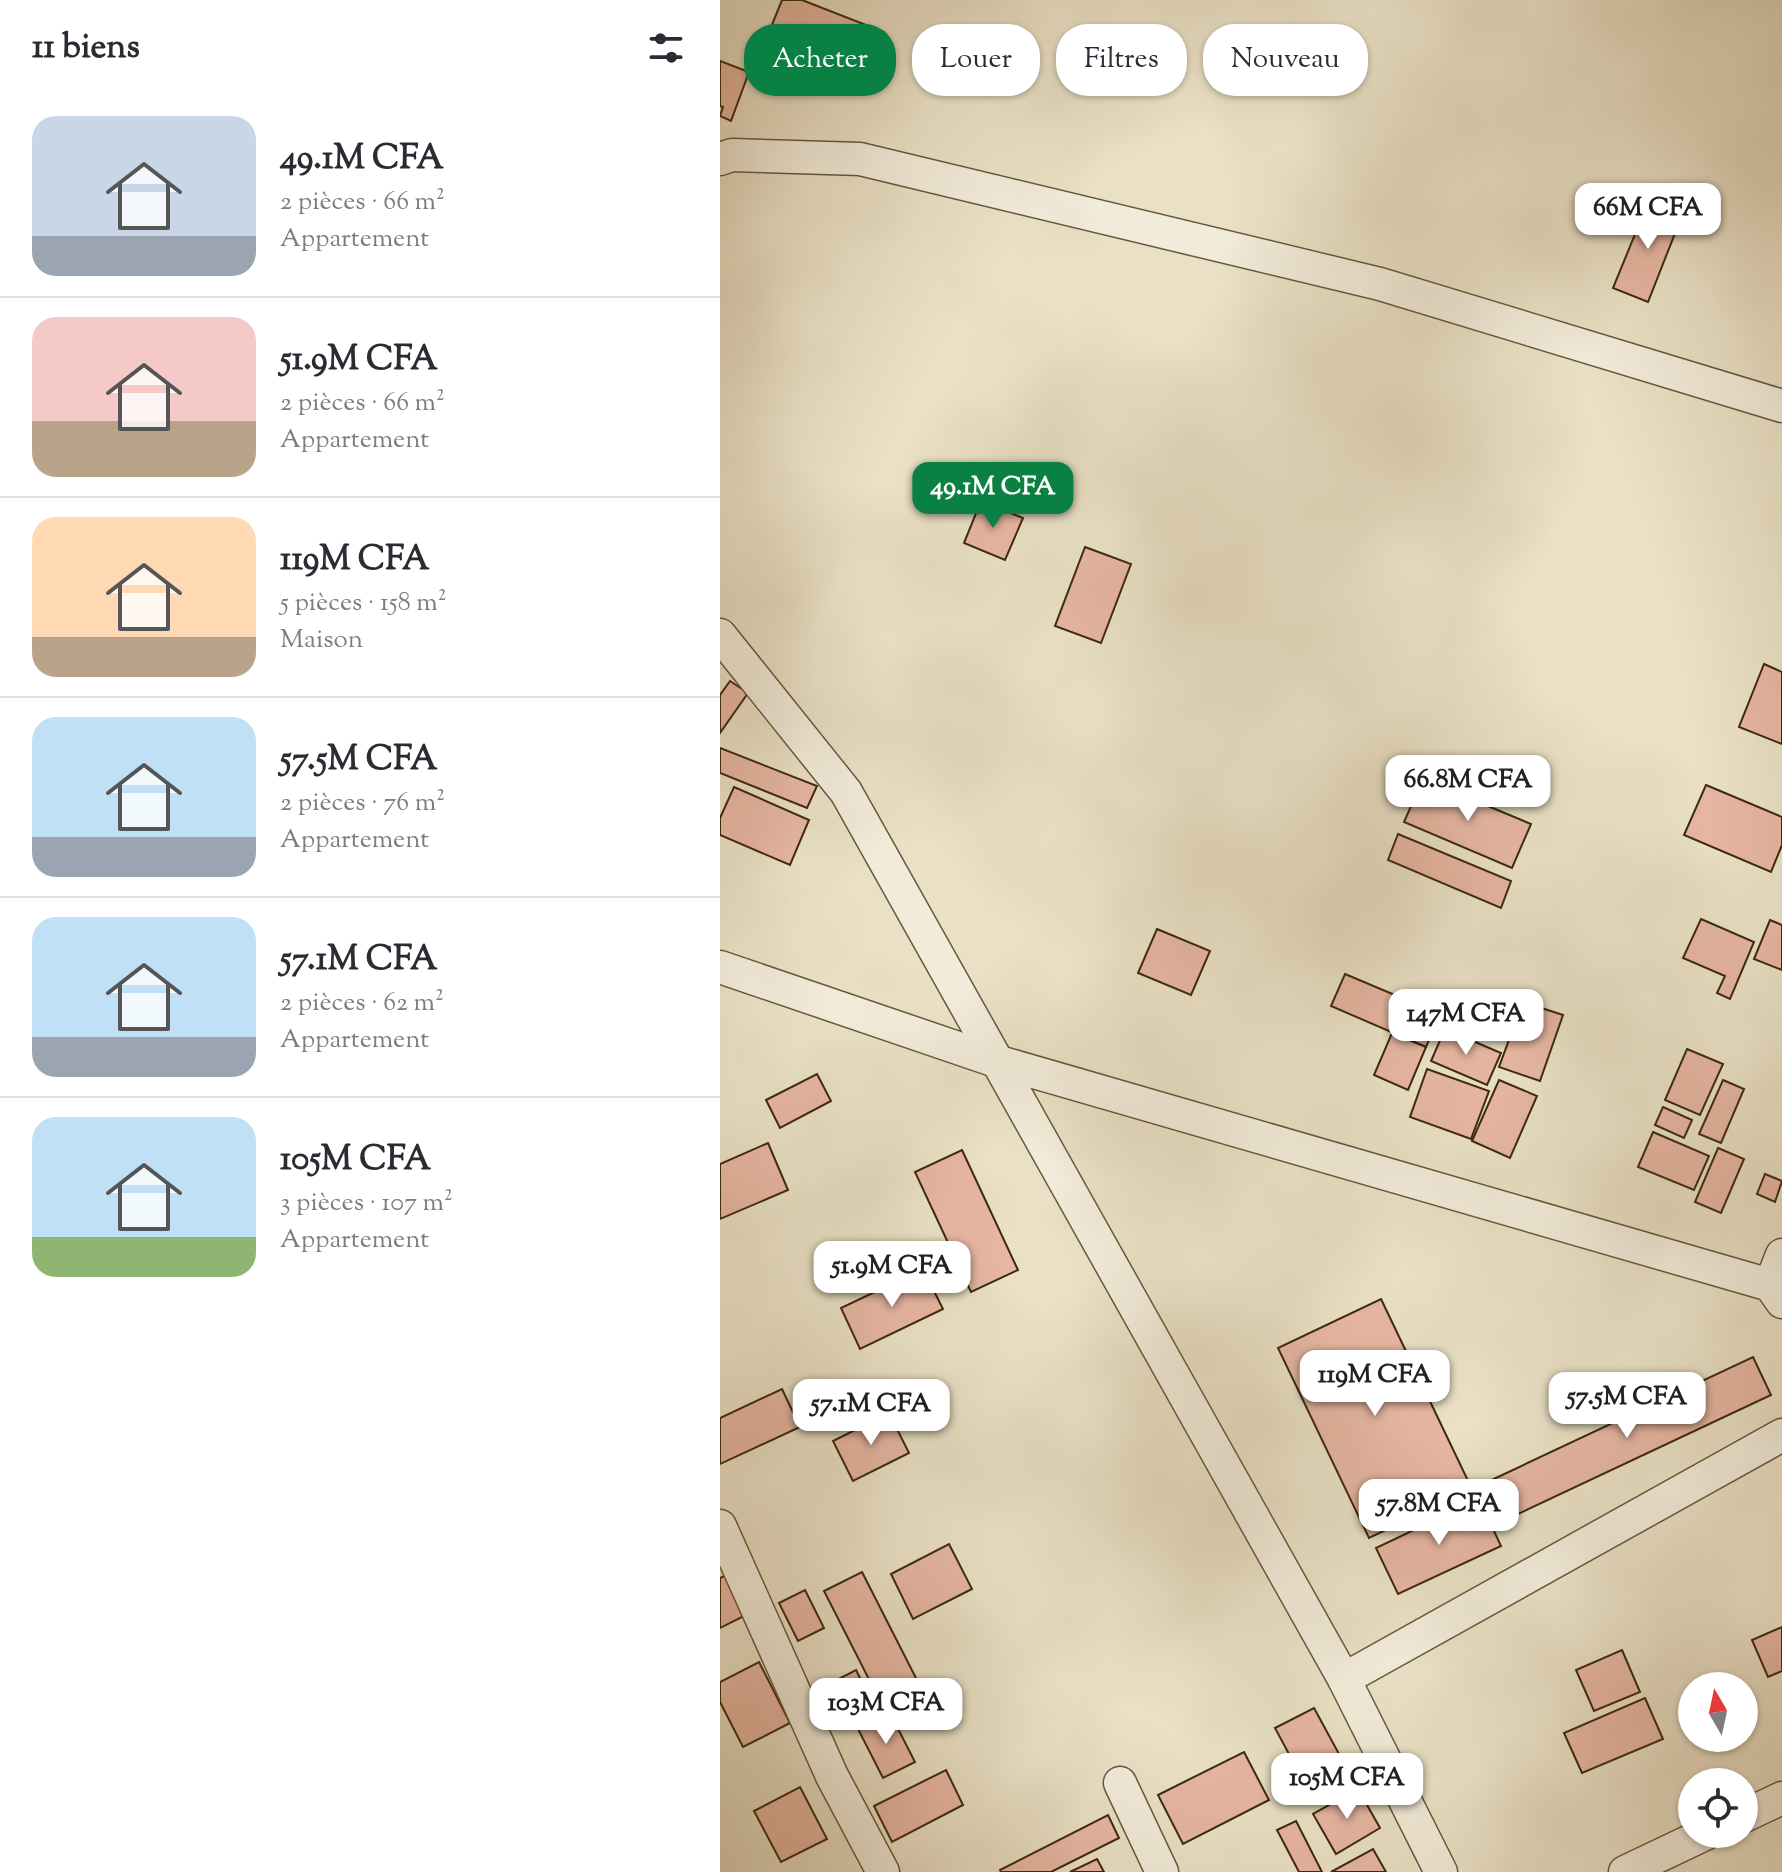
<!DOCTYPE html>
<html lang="fr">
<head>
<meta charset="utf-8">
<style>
	body { margin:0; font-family:"Sorts Mill Goudy",serif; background:#f7f7f7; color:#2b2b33; height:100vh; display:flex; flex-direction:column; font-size:30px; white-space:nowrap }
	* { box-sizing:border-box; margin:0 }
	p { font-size:26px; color:#7c7c81 }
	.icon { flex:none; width:44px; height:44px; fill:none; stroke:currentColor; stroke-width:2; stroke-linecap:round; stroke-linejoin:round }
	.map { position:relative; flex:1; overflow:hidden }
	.side { display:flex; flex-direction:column; background:#fff; width:720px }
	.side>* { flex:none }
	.hud { position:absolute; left:24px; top:24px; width:760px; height:72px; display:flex; gap:16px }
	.needle { width:52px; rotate:351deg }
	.controls { position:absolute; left:958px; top:1672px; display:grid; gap:16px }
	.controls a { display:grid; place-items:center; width:80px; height:80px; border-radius:50%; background:#fff; box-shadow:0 2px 6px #0004; font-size:40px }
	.price { position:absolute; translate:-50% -68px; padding:0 18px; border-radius:16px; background:#fff; color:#222; font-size:26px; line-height:52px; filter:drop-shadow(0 2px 4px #0008) }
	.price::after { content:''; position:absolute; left:50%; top:48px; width:24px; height:18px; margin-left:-12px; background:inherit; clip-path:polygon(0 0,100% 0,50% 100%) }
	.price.current { background:#0b8043; color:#fff }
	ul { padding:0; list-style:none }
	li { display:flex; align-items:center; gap:24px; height:200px; padding:0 32px }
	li+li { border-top:2px solid #e1e1e2 }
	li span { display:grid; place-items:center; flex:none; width:224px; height:160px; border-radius:24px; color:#555 }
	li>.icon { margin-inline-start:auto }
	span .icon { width:96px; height:96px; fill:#fffc; stroke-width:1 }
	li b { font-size:34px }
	h2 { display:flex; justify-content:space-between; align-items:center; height:96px; padding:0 32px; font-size:34px }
	.pill { padding:0 28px; border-radius:32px; background:#fff; box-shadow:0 2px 6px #0004; font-size:28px; line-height:72px }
	.pill.current { background:#0b8043; color:#fff }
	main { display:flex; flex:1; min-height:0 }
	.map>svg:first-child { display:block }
	.building { fill:#e6b6a2; stroke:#3d290d; stroke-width:2 }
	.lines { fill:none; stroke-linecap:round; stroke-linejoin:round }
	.street-casing { stroke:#68573b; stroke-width:35 }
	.street { stroke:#f1ebd9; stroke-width:32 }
</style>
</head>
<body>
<main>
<section class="side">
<h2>11 biens<svg class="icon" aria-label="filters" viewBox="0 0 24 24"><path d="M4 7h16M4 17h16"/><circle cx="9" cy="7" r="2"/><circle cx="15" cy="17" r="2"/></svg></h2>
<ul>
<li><span style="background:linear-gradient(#c9d6e8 75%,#9aa5b1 0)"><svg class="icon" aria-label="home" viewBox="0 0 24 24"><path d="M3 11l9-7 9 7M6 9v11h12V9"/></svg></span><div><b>49.1M CFA</b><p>2 pièces · 66 m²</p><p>Appartement</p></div></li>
<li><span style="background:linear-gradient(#f6c9c9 65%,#b9a48a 0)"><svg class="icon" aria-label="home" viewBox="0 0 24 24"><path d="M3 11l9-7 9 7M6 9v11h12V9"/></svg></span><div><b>51.9M CFA</b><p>2 pièces · 66 m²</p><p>Appartement</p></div></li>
<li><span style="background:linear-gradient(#ffd9b3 75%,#b9a48a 0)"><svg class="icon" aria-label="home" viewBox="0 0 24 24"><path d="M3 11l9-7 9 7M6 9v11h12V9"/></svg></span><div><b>119M CFA</b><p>5 pièces · 158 m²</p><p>Maison</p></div></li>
<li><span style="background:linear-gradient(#bfe0f5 75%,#9aa5b1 0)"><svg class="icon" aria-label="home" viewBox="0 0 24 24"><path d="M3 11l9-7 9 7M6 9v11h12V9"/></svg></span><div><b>57.5M CFA</b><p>2 pièces · 76 m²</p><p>Appartement</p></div></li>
<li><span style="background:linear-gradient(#bfe0f5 75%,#9aa5b1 0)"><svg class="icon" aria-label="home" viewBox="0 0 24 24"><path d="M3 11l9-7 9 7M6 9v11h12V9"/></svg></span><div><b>57.1M CFA</b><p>2 pièces · 62 m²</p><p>Appartement</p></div></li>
<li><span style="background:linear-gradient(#bfe0f5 75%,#8fb573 0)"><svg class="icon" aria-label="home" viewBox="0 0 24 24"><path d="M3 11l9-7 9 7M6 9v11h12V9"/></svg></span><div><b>105M CFA</b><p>3 pièces · 107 m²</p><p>Appartement</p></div></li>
</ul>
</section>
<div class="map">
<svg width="1062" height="1872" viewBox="0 0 1062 1872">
	<rect width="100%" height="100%" fill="#e9e0c5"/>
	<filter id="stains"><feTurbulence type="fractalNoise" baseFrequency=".0025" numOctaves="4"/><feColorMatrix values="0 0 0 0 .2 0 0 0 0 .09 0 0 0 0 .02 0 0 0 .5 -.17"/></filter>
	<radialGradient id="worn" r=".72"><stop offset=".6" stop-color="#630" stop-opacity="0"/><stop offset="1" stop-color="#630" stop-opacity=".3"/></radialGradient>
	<g class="building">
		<polygon points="62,0 82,0 164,32 147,76 47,37"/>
		<polygon points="0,61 29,72 11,121 0,116 3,107 0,106"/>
		<polygon points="929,200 963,213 928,302 893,288"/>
		<polygon points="261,501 303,518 285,560 244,543"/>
		<polygon points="365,547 411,564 381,643 335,626"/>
		<polygon points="1044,664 1062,672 1062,744 1019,727"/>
		<polygon points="10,681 28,693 0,733 0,695"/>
		<polygon points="0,748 97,786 87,808 0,773"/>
		<polygon points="703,779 811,824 792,868 684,822"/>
		<polygon points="986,785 1062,817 1062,845 1051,872 964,835"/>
		<polygon points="14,787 89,820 70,865 0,835 0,818"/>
		<polygon points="678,834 791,881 781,908 668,860"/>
		<polygon points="981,919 1034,942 1010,999 997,993 1005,976 963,958"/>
		<polygon points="1050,920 1062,925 1062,970 1034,959"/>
		<polygon points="437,929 490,951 471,995 418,973"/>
		<polygon points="625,974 720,1014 706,1047 611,1006"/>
		<polygon points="803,1002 843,1015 820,1081 779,1067"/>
		<polygon points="725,1029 781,1053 767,1085 711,1061"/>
		<polygon points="672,1033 706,1047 688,1090 654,1075"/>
		<polygon points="967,1049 1003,1064 980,1115 945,1100"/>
		<polygon points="707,1069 769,1091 751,1139 690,1117"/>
		<polygon points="97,1074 111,1101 60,1128 46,1100"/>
		<polygon points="779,1080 817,1096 790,1158 752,1141"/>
		<polygon points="1003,1080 1024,1089 1001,1143 979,1134"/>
		<polygon points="943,1107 972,1120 964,1138 935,1125"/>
		<polygon points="933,1132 989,1156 974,1190 918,1167"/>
		<polygon points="48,1143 68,1190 0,1219 0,1164"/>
		<polygon points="998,1148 1024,1159 1001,1213 975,1202"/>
		<polygon points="242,1150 298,1270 251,1292 195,1172"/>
		<polygon points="1045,1174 1062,1181 1055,1202 1037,1194"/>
		<polygon points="203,1269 223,1309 140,1349 121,1308"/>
		<polygon points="661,1299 752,1489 649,1538 558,1348"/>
		<polygon points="1033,1357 1051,1395 781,1522 763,1484"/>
		<polygon points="62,1389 80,1427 0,1464 0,1418"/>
		<polygon points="169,1413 189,1453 133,1481 113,1441"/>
		<polygon points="759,1499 781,1546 678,1594 656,1548"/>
		<polygon points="229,1544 252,1589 193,1619 171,1574"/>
		<polygon points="142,1572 198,1682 160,1701 104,1591"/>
		<polygon points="8,1574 28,1614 0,1628 0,1578"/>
		<polygon points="85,1590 104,1628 78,1641 59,1603"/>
		<polygon points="1062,1627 1062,1671 1048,1677 1032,1640"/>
		<polygon points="902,1650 920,1692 874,1711 856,1670"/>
		<polygon points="39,1662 70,1723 23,1747 0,1702 0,1682"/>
		<polygon points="136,1670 154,1706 127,1720 109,1684"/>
		<polygon points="925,1698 943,1739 862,1773 844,1733"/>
		<polygon points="594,1708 631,1776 592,1797 555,1728"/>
		<polygon points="170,1713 195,1762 163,1778 138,1729"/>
		<polygon points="524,1752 549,1800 463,1844 438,1795"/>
		<polygon points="226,1770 243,1805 172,1842 154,1806"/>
		<polygon points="80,1787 107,1839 61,1862 34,1811"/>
		<polygon points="638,1789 660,1828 616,1854 593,1814"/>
		<polygon points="388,1815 399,1838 331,1872 281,1872 280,1870"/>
		<polygon points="576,1821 602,1872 579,1872 557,1830"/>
		<polygon points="653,1849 666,1872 611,1872"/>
		<polygon points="377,1859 384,1872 350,1872"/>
	</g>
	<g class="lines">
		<defs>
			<g id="street">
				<polyline points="0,159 12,155 140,159 660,284 1062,406"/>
				<polyline points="0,635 126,792 624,1679 721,1872"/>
				<polyline points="0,967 276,1061 1050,1285 1062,1302"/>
				<polyline points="1050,1285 1062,1255"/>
				<polyline points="0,1526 112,1776 163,1872"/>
				<polyline points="624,1679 1062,1435"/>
				<polyline points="400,1783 442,1872"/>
				<polyline points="1024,1816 1062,1798"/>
				<polyline points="905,1872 985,1834"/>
			</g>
		</defs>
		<use href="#street" class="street-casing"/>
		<use href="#street" class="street"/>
	</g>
	<rect width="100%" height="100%" filter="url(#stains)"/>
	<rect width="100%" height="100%" fill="url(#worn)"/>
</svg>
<div class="controls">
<a><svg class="needle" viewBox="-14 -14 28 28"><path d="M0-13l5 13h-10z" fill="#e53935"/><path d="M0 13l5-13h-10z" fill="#7c7c81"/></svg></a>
<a><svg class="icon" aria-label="locate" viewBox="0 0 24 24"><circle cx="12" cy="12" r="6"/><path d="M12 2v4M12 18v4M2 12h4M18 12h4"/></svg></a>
</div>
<b class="price" style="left:928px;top:251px">66M CFA</b>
<b class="price current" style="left:273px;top:530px">49.1M CFA</b>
<b class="price" style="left:748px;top:823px">66.8M CFA</b>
<b class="price" style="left:746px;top:1057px">147M CFA</b>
<b class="price" style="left:172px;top:1309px">51.9M CFA</b>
<b class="price" style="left:655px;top:1418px">119M CFA</b>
<b class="price" style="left:907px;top:1440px">57.5M CFA</b>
<b class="price" style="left:151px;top:1447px">57.1M CFA</b>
<b class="price" style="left:719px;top:1547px">57.8M CFA</b>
<b class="price" style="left:166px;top:1746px">103M CFA</b>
<b class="price" style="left:627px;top:1821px">105M CFA</b>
<div class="hud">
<a class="pill current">Acheter</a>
<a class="pill">Louer</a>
<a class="pill">Filtres</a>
<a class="pill">Nouveau</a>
</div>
</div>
</main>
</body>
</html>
